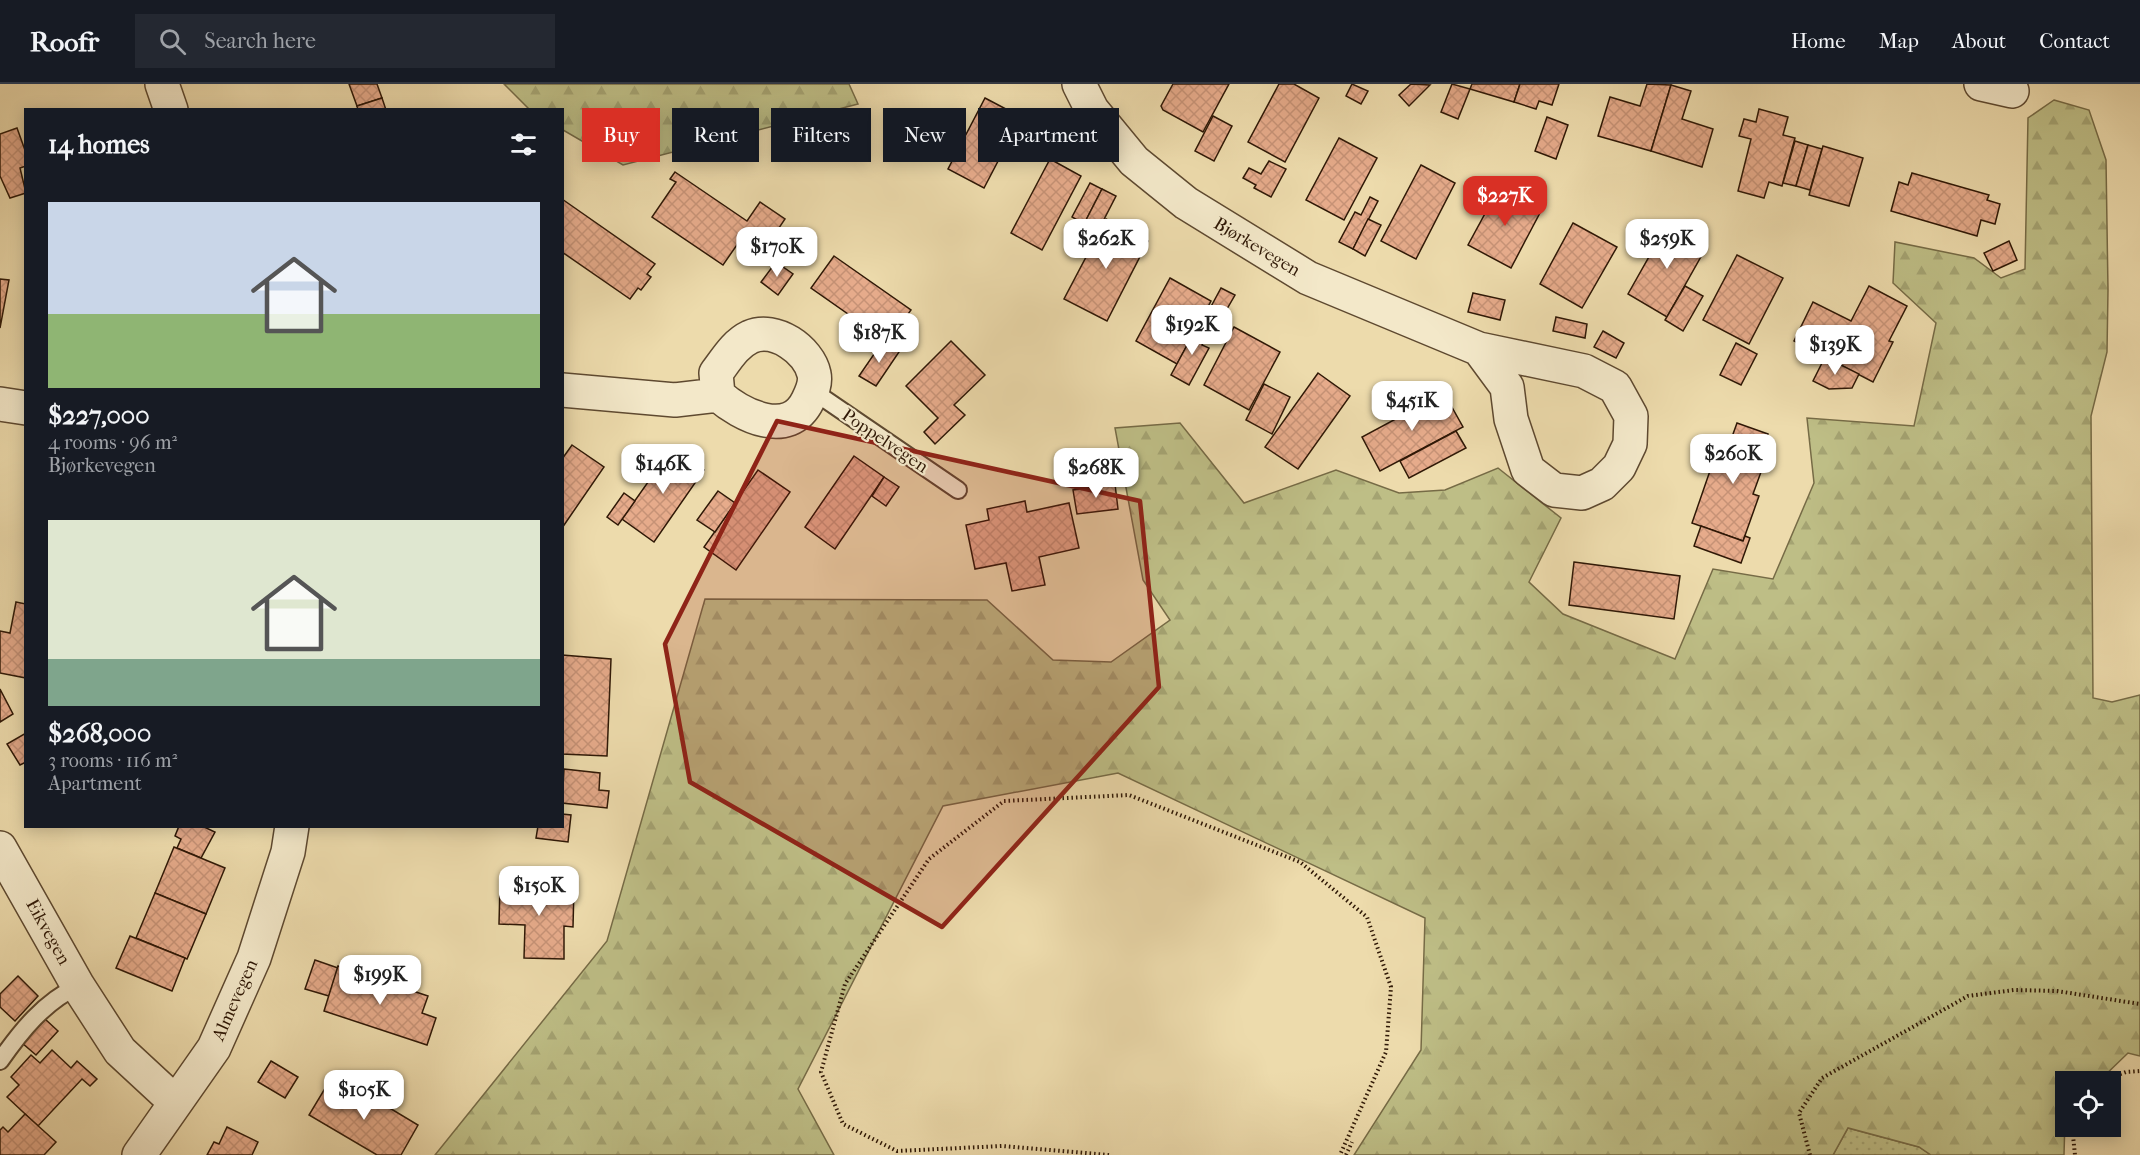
<!DOCTYPE html>
<html lang="en">
<head>
<meta charset="utf-8">
<style>
	body { margin:0; font-family:"IM FELL French Canon",serif; background:#242831; color:#f1f3f6; height:100vh; display:flex; flex-direction:column; font-size:22px; white-space:nowrap }
	* { box-sizing:border-box; margin:0 }
	p { font-size:20px; color:#9ea1a6 }
	.icon { flex:none; width:33px; height:33px; fill:none; stroke:currentColor; stroke-width:2; stroke-linecap:round; stroke-linejoin:round }
	.map { position:relative; flex:1; overflow:hidden }
	.details { position:absolute; left:24px; top:24px; width:540px; height:720px; display:flex; flex-direction:column; background:#171b24; border-radius:0px; box-shadow:0 3px 15px #0003 }
	.details>* { flex:none }
	.top-card { position:absolute; left:582px; top:24px; width:570px; height:54px; display:flex; gap:12px }
	.fabs { position:absolute; left:2055px; top:987px; display:grid; gap:12px }
	.fabs a { display:grid; place-items:center; width:66px; height:66px; border-radius:0px; background:#171b24; box-shadow:0 3px 15px #0003; font-size:30px }
	.price { position:absolute; translate:-50% -51px; padding:0 14px; border-radius:12px; background:#fff; color:#222; font-size:20px; line-height:39px; filter:drop-shadow(0 2px 3px #0008) }
	.price::after { content:''; position:absolute; left:50%; top:36px; width:18px; height:14px; margin-left:-9px; background:inherit; clip-path:polygon(0 0,100% 0,50% 100%) }
	.price.current { background:#d93025; color:#fff }
	ul { padding:0; list-style:none }
	li { display:grid; align-content:center; gap:12px; height:318px; padding:0 24px }
	li span { display:grid; place-items:center; height:186px; border-radius:0px; color:#555 }
	li>.icon { margin-inline-start:auto }
	span .icon { width:108px; height:108px; fill:#fffc; stroke-width:1 }
	li b { font-size:26px }
	h2 { display:flex; justify-content:space-between; align-items:center; height:72px; padding:0 24px; font-size:26px }
	.pill { padding:0 21px; border-radius:0px; background:#171b24; box-shadow:0 3px 15px #0003; font-size:21px; line-height:54px }
	.pill.current { background:#d93025; color:#fff }
	header { display:flex; align-items:center; gap:36px; box-sizing:border-box; height:84px; padding:0 30px; background:#171b24; border-bottom:2px solid #363941 }
	header strong { font-size:28px }
	nav { display:flex; gap:33px; margin-inline-start:auto; font-size:21px }
	.search { width:420px; height:54px; background:#242831; display:flex; align-items:center; gap:15px; box-sizing:border-box; padding:0 21px; border-radius:0px; color:#9ea1a6; font-size:22px }
	.map>svg:first-child { display:block }
	.grass { fill:url(#grass-dots); stroke:#766b46; stroke-width:1.5 }
	.forest { fill:url(#forest-firs); stroke:#766b46; stroke-width:1.5 }
	.building { fill:url(#building-cross-hatch); stroke:#2f1806; stroke-width:1.5 }
	.lines { fill:none; stroke-linecap:round; stroke-linejoin:round }
	.service-casing { stroke:#5e4930; stroke-width:20 }
	.minor-casing { stroke:#5e4930; stroke-width:36 }
	.path { stroke:#2f1806; stroke-width:4; stroke-dasharray:1.5 3; stroke-linecap:butt }
	.service { stroke:#f3e8c9; stroke-width:16 }
	.minor { stroke:#f3e8c9; stroke-width:33 }
	.marked { fill:#8f2418; fill-opacity:0.2; stroke:#8f2418; stroke-width:4.5; stroke-linejoin:round }
	.labels { text-anchor:middle; dominant-baseline:central; stroke-width:4.5; stroke-linejoin:round; paint-order:stroke }
	.street-label { font-size:18px; fill:#2f1806; stroke:#f3e8c9 }
</style>
</head>
<body>
<header>
<strong>Roofr</strong>
<div class="search"><svg class="icon" aria-label="search" viewBox="0 0 24 24"><circle cx="10" cy="10" r="6"/><path d="M15 15l6 6"/></svg>Search here</div>
<nav><a>Home</a><a>Map</a><a>About</a><a>Contact</a></nav>
</header>
<div class="map">
<svg width="2140" height="1071" viewBox="0 0 2140 1071">
	<defs>
		<pattern id="grass-dots" width="8" height="8" patternUnits="userSpaceOnUse" patternTransform="scale(1.5)"><rect width="8" height="8" fill="#bebe86"/><path d="M2 2h.1M6 6h.1" fill="none" stroke="#a4a372" stroke-width="1.8" stroke-linecap="round"/></pattern>
		<pattern id="forest-firs" width="22" height="20" patternUnits="userSpaceOnUse" patternTransform="scale(1.5)"><rect width="22" height="20" fill="#bebe86"/><path d="M5 1l3.5 6h-7zM16 11l3.5 6h-7z" fill="#a4a372"/></pattern>
		<pattern id="building-cross-hatch" width="8" height="8" patternUnits="userSpaceOnUse" patternTransform="scale(1.5)"><rect width="8" height="8" fill="#e6ab8b"/><path d="M0 0l8 8M0 8l8-8" fill="none" stroke="#c69276"/></pattern>
	</defs>
	<rect width="100%" height="100%" fill="#eddbac"/>
	<filter id="stains"><feTurbulence type="fractalNoise" baseFrequency=".00333" numOctaves="4"/><feColorMatrix values="0 0 0 0 .2 0 0 0 0 .09 0 0 0 0 .02 0 0 0 .5 -.17"/></filter>
	<radialGradient id="worn" r=".72"><stop offset=".6" stop-color="#630" stop-opacity="0"/><stop offset="1" stop-color="#630" stop-opacity=".3"/></radialGradient>
	<polygon class="grass" points="1848,1044 1919,1063 1931,1071 1833,1071"/>
	<g class="forest">
		<polygon points="504,0 849,0 858,20 623,81 563,46 562,26 529,25"/>
		<polygon points="2054,16 2089,26 2106,76 2108,206 2107,268 2091,332 2093,614 2112,618 2140,611 2140,972 2128,969 2099,997 2066,998 2064,1071 1931,1071 1919,1063 1848,1044 1833,1071 1354,1071 1421,966 1425,834 1118,689 943,722 798,1005 834,1071 435,1071 607,857 705,515 987,516 1053,576 1111,578 1170,536 1143,496 1115,344 1180,339 1244,419 1336,386 1399,409 1445,406 1498,384 1561,434 1529,498 1563,530 1675,575 1713,485 1773,495 1814,399 1807,334 1914,342 1936,239 1893,199 1895,158 1974,174 2001,194 2025,185 2028,34"/>
	</g>
	<g class="building">
		<polygon points="349,0 377,0 382,14 357,22"/>
		<polygon points="1173,0 1229,0 1203,48 1163,26 1161,22"/>
		<polygon points="1279,0 1294,0 1319,14 1285,78 1248,58"/>
		<polygon points="1352,0 1368,7 1361,20 1346,12"/>
		<polygon points="1411,0 1430,1 1409,22 1399,11"/>
		<polygon points="1452,0 1470,5 1458,35 1441,28"/>
		<polygon points="1472,0 1520,0 1514,18 1470,5"/>
		<polygon points="1520,0 1559,0 1552,21 1539,17 1536,25 1514,18"/>
		<polygon points="1647,0 1671,1 1651,67 1598,52 1610,13 1640,22"/>
		<polygon points="1671,1 1691,7 1682,35 1713,45 1702,83 1651,67"/>
		<polygon points="382,14 386,26 358,26 357,22"/>
		<polygon points="985,14 1021,33 984,104 948,85"/>
		<polygon points="1759,25 1788,33 1783,51 1795,54 1782,102 1769,98 1764,114 1738,107 1751,55 1739,52 1744,35 1756,38"/>
		<polygon points="1213,32 1232,42 1214,77 1195,67"/>
		<polygon points="1547,33 1568,41 1556,75 1535,67"/>
		<polygon points="17,44 26,69 26,82 20,84 26,109 10,114 0,92 0,50"/>
		<polygon points="1339,54 1377,74 1344,136 1306,116"/>
		<polygon points="1795,57 1808,61 1796,102 1783,99"/>
		<polygon points="1808,61 1822,65 1810,106 1796,102"/>
		<polygon points="1823,62 1863,74 1849,122 1809,111"/>
		<polygon points="1050,75 1081,92 1042,166 1011,149"/>
		<polygon points="1269,77 1286,85 1271,113 1254,104 1256,101 1243,94 1249,84 1261,90"/>
		<polygon points="1421,81 1455,99 1416,175 1381,157"/>
		<polygon points="675,88 747,137 760,118 785,135 762,169 741,155 723,181 652,133 676,98 670,95"/>
		<polygon points="1912,89 1989,111 1987,116 2000,120 1995,140 1981,136 1977,152 1891,127 1899,98 1908,101"/>
		<polygon points="1090,99 1102,105 1084,140 1072,133"/>
		<polygon points="1500,102 1542,125 1511,184 1468,161"/>
		<polygon points="1102,105 1116,112 1098,147 1084,140"/>
		<polygon points="1370,113 1378,117 1353,165 1339,158 1355,128 1361,131"/>
		<polygon points="562,115 655,180 647,190 651,193 641,206 638,204 630,215 562,168"/>
		<polygon points="1106,135 1148,157 1107,237 1064,215"/>
		<polygon points="1368,135 1381,141 1365,172 1353,165"/>
		<polygon points="1573,139 1617,163 1582,224 1540,200"/>
		<polygon points="1668,139 1707,162 1667,233 1628,210"/>
		<polygon points="2009,157 2017,176 1993,187 1984,169"/>
		<polygon points="1737,171 1783,194 1749,260 1703,236"/>
		<polygon points="834,172 911,226 888,258 811,204"/>
		<polygon points="776,178 793,190 778,211 761,198"/>
		<polygon points="1170,194 1211,217 1177,280 1136,257"/>
		<polygon points="0,195 9,196 0,244"/>
		<polygon points="1685,202 1703,212 1683,247 1665,236"/>
		<polygon points="1869,202 1907,222 1889,257 1893,258 1873,298 1794,257 1813,218 1851,237"/>
		<polygon points="1221,204 1235,211 1220,237 1207,230"/>
		<polygon points="1473,209 1505,216 1500,236 1468,228"/>
		<polygon points="1556,233 1587,240 1585,254 1553,247"/>
		<polygon points="1199,239 1211,245 1202,261 1209,264 1189,301 1171,291"/>
		<polygon points="1234,243 1280,268 1249,326 1204,301"/>
		<polygon points="1603,247 1624,259 1616,274 1594,263"/>
		<polygon points="883,257 899,268 876,302 859,292"/>
		<polygon points="951,257 985,291 954,321 965,331 935,360 924,348 938,334 906,302"/>
		<polygon points="1736,259 1757,270 1741,301 1720,291"/>
		<polygon points="1825,273 1859,290 1852,304 1829,305 1813,297"/>
		<polygon points="1318,289 1350,312 1298,385 1265,363"/>
		<polygon points="1264,300 1290,313 1272,350 1246,336"/>
		<polygon points="1444,309 1463,343 1380,387 1362,353"/>
		<polygon points="1737,339 1768,350 1759,375 1765,377 1753,410 1759,412 1743,457 1692,439 1712,381 1709,380 1714,367 1717,368 1720,361 1728,364"/>
		<polygon points="1456,347 1466,364 1409,394 1400,377"/>
		<polygon points="572,361 604,383 562,444 562,375"/>
		<polygon points="672,364 704,386 654,458 622,435"/>
		<polygon points="854,372 884,393 835,465 805,443"/>
		<polygon points="758,386 790,408 736,486 704,463"/>
		<polygon points="884,393 899,403 886,422 872,412"/>
		<polygon points="1115,400 1118,425 1077,430 1073,406"/>
		<polygon points="718,407 735,419 715,448 697,436"/>
		<polygon points="624,409 635,417 618,441 607,433"/>
		<polygon points="1025,417 1027,428 1069,419 1079,464 1039,473 1045,501 1012,507 1006,479 975,485 966,441 989,436 987,425"/>
		<polygon points="1701,442 1743,457 1745,452 1750,454 1741,479 1694,462"/>
		<polygon points="1574,478 1680,492 1674,535 1569,521"/>
		<polygon points="16,518 26,520 26,594 0,589 0,547 10,549"/>
		<polygon points="562,571 611,575 607,672 562,670"/>
		<polygon points="0,605 13,630 0,638"/>
		<polygon points="26,649 26,678 20,681 7,660"/>
		<polygon points="564,685 600,689 599,706 609,707 607,724 562,719"/>
		<polygon points="562,730 571,731 568,758 536,754 538,742 562,742"/>
		<polygon points="179,742 202,742 215,748 201,774 177,764 181,755 175,752"/>
		<polygon points="174,763 225,784 206,830 155,809"/>
		<polygon points="500,801 574,803 573,843 564,842 564,875 524,874 525,841 499,840"/>
		<polygon points="155,809 206,830 187,875 136,854"/>
		<polygon points="130,852 185,874 172,907 116,884"/>
		<polygon points="315,876 338,884 329,912 305,905"/>
		<polygon points="338,882 428,912 422,929 436,934 427,961 324,927"/>
		<polygon points="18,892 38,912 15,937 0,923 0,910"/>
		<polygon points="45,935 58,947 36,971 22,959"/>
		<polygon points="52,966 71,984 77,977 97,995 90,1002 82,995 38,1042 7,1013 19,1001 11,993 31,971 40,979"/>
		<polygon points="271,977 298,993 285,1014 258,998"/>
		<polygon points="348,999 418,1041 401,1071 377,1071 309,1031 327,1001 341,1010"/>
		<polygon points="25,1030 56,1058 44,1071 0,1071 0,1046 3,1043 8,1048"/>
		<polygon points="227,1043 258,1058 252,1071 207,1071 214,1058 219,1060"/>
	</g>
	<g class="lines">
		<defs>
			<g id="service">
				<polyline points="813,307 958,406"/>
				<path d="M0,977C21,947 44,918 78,902"/>
			</g>
			<g id="minor">
				<polyline points="162,0 171,26"/>
				<polyline points="1079,0 1092,26 1134,77 1186,119 1308,194 1479,265 1584,287 1615,303 1631,332 1630,360 1619,383 1602,400 1582,409 1554,406 1528,386 1511,335 1507,303 1479,265"/>
				<polyline points="1981,0 2012,7"/>
				<path d="M562,306L675,316L718,311C741,331 789,356 808,316C812,308 816,299 814,290C809,266 775,242 750,253C735,260 726,276 716,289L718,311"/>
				<polyline points="0,320 26,324"/>
				<polyline points="0,764 78,902 120,967 174,1017"/>
				<polyline points="139,1071 214,964 254,874 288,768 292,742"/>
			</g>
		</defs>
		<use href="#service" class="service-casing"/>
		<use href="#minor" class="minor-casing"/>
		<g class="path">
			<polyline points="2099,998 2126,988 2140,987"/>
			<polyline points="2072,1042 2075,1071"/>
			<polyline points="1109,1071 1002,1062 897,1067 843,1040 821,988 845,900 929,775 1004,717 1129,711 1300,778 1367,833 1391,903 1386,968 1340,1071"/>
			<polyline points="1346,1071 1352,1058"/>
			<polyline points="1810,1071 1799,1029 1822,994 1968,912 2014,906 2057,907 2140,920"/>
		</g>
		<use href="#service" class="service"/>
		<use href="#minor" class="minor"/>
	</g>
	<path class="marked" d="M777,337L1140,417L1159,603L942,843L690,698L665,560Z"/>
	<g class="labels">
		<g class="street-label">
			<text transform="translate(1257 163) rotate(31)">Bjørkevegen</text>
			<text transform="translate(885 357) rotate(34)">Poppelvegen</text>
			<text transform="translate(48 848) rotate(61)">Eikvegen</text>
			<text transform="translate(235 916) rotate(-66)">Almevegen</text>
		</g>
	</g>
	<rect width="100%" height="100%" filter="url(#stains)"/>
	<rect width="100%" height="100%" fill="url(#worn)"/>
</svg>
<div class="fabs">
<a><svg class="icon" aria-label="locate" viewBox="0 0 24 24"><circle cx="12" cy="12" r="6"/><path d="M12 2v4M12 18v4M2 12h4M18 12h4"/></svg></a>
</div>
<b class="price current" style="left:1505px;top:143px">$227K</b>
<b class="price" style="left:1106px;top:186px">$262K</b>
<b class="price" style="left:1667px;top:186px">$259K</b>
<b class="price" style="left:777px;top:194px">$170K</b>
<b class="price" style="left:1192px;top:272px">$192K</b>
<b class="price" style="left:879px;top:280px">$187K</b>
<b class="price" style="left:1835px;top:292px">$139K</b>
<b class="price" style="left:1412px;top:348px">$451K</b>
<b class="price" style="left:1733px;top:401px">$260K</b>
<b class="price" style="left:663px;top:411px">$146K</b>
<b class="price" style="left:1096px;top:415px">$268K</b>
<b class="price" style="left:539px;top:833px">$150K</b>
<b class="price" style="left:380px;top:922px">$199K</b>
<b class="price" style="left:364px;top:1037px">$105K</b>
<div class="top-card">
<a class="pill current">Buy</a>
<a class="pill">Rent</a>
<a class="pill">Filters</a>
<a class="pill">New</a>
<a class="pill">Apartment</a>
</div>
<section class="details">
<h2>14 homes<svg class="icon" aria-label="filters" viewBox="0 0 24 24"><path d="M4 7h16M4 17h16"/><circle cx="9" cy="7" r="2"/><circle cx="15" cy="17" r="2"/></svg></h2>
<ul>
<li><span style="background:linear-gradient(#c9d6e8 60%,#8fb573 0)"><svg class="icon" aria-label="home" viewBox="0 0 24 24"><path d="M3 11l9-7 9 7M6 9v11h12V9"/></svg></span><div><b>$227,000</b><p>4 rooms · 96 m²</p><p>Bjørkevegen</p></div></li>
<li><span style="background:linear-gradient(#dfe7d0 75%,#7fa58c 0)"><svg class="icon" aria-label="home" viewBox="0 0 24 24"><path d="M3 11l9-7 9 7M6 9v11h12V9"/></svg></span><div><b>$268,000</b><p>3 rooms · 116 m²</p><p>Apartment</p></div></li>
</ul>
</section>
</div>
</body>
</html>
